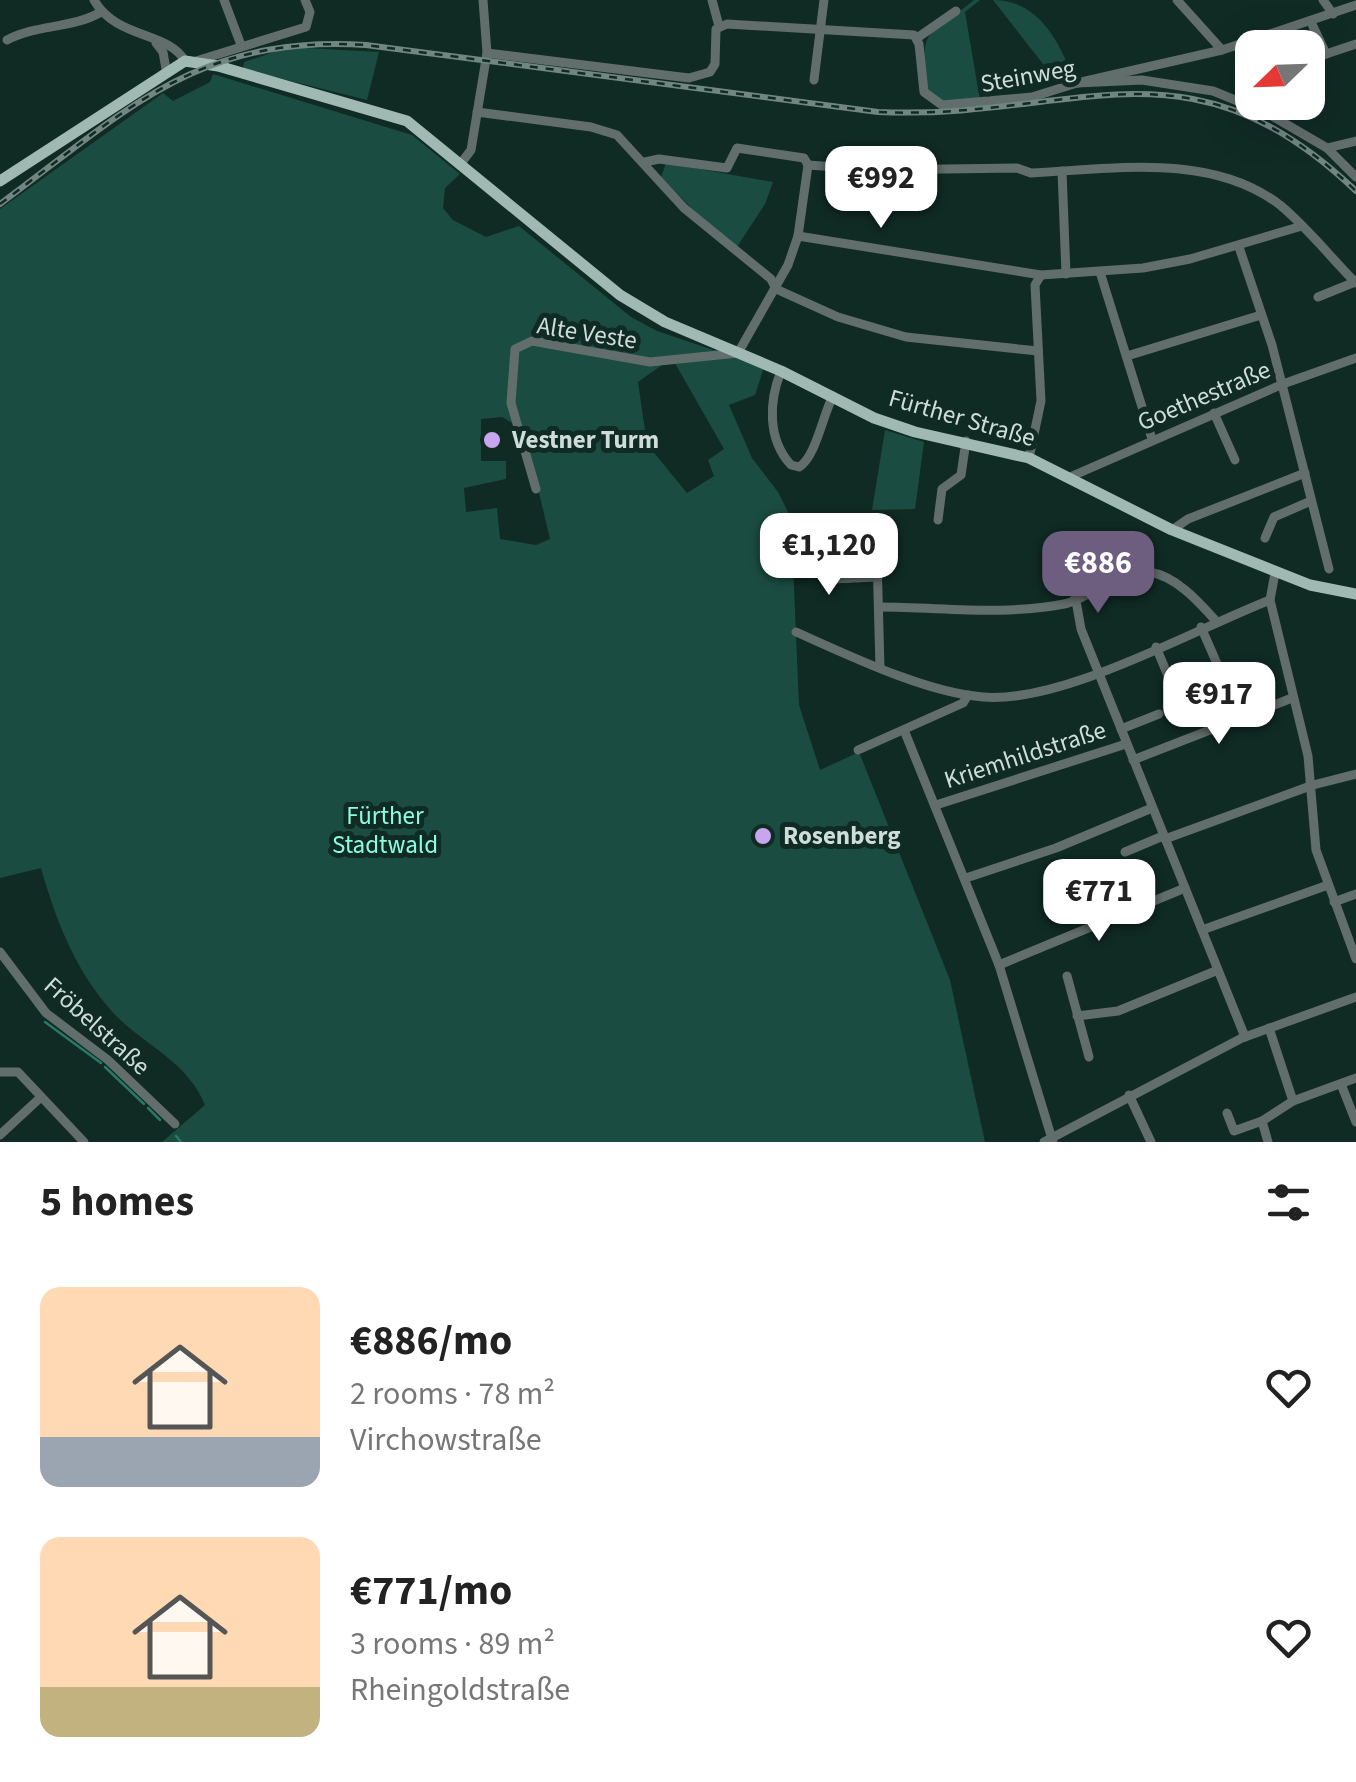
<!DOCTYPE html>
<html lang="en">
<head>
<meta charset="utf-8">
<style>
	body { margin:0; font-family:"Source Sans 3",sans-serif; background:#f6f6f6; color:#222; height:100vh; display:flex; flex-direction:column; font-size:38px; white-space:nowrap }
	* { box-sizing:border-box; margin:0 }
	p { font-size:32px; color:#767676 }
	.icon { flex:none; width:55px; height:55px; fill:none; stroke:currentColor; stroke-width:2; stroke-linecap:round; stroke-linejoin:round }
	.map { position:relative; height:1142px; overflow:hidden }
	.details { display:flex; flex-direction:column; background:#fff; flex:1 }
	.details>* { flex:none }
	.needle { width:65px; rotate:247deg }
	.tools { position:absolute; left:1235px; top:30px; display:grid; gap:20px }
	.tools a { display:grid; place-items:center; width:90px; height:90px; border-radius:20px; background:#fff; box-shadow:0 10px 40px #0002; font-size:50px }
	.price { position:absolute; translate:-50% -85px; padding:0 22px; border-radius:20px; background:#fff; color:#222; font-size:32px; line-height:65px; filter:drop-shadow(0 2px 5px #0008) }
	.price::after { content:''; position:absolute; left:50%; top:60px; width:30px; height:22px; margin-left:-15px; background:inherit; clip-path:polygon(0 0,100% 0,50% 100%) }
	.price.on { background:#6d5d7e; color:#fff }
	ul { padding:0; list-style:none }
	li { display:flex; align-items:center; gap:30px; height:250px; padding:0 40px }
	li span { display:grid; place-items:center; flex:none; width:280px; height:200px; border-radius:20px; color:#555 }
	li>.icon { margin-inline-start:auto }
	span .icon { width:120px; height:120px; fill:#fffc; stroke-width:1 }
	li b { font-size:42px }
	h2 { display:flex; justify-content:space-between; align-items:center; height:120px; padding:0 40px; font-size:42px }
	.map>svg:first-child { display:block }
	.green { fill:#1b4c42; fill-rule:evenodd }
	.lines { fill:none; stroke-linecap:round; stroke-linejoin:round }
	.stream { stroke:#297868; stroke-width:2.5 }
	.minor { stroke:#626e6b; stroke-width:9 }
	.major { stroke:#a0b9b2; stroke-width:11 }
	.rail-casing { stroke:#728681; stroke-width:6 }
	.rail { stroke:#102a24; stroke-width:2.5; stroke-dasharray:8; stroke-linecap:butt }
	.poi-dot { fill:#c8a6ef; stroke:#102a24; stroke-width:4 }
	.labels { text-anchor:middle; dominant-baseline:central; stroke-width:10; stroke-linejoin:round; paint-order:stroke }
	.street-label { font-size:25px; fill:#ceddd9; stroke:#102a24 }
	.poi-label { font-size:25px; font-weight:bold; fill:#ceddd9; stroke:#102a24; text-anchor:start }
	.park-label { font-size:25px; fill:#8bfce2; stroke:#102a24 }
</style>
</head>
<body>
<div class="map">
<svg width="1356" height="1142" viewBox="0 0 1356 1142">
	<rect width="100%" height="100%" fill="#102a24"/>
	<g class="green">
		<path d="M974,0H980L965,12L980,100L943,101L927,91C920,23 926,40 974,0Z"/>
		<path d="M993,0C1036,0 1056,36 1071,72L1054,78Z"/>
		<polygon points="289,47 379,52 367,100 243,69 244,62"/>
		<path d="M213,74L412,135L460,174L445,188L443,208L453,220L486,237L519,226L631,317L657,331L764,367L755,395L729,405L752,458L778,492L791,518L799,705L820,770L859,752L950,980L985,1142H162L205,1105C186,1058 138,1043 108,1007C73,965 56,920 41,868L0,878V209L163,93L173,101L210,82ZM672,358L724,449L708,460L714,476L687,493L647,444L638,382ZM502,417L524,430L550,539L536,545L500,539L497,508L466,512L464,488L506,479V461H481V419Z"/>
		<polygon points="666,163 773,182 765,204 737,247 706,223 661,177"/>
		<polygon points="885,430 924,442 915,509 872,510"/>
	</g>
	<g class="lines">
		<g class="stream">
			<polyline points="45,1022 101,1063"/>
			<polyline points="105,1067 144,1104"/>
			<polyline points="148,1108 160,1120"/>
			<polyline points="176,1136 181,1142"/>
		</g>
		<g class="minor">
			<path d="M94,0C116,39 168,31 185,61"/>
			<polyline points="224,0 241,45"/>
			<polyline points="712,0 719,26"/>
			<polyline points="1177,0 1222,50"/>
			<polyline points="1323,0 1333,14"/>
			<polyline points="1311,22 1326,54 1356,44"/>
			<polyline points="917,38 956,11"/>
			<path d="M7,40C37,24 72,29 101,12"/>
			<polyline points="156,43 163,52 166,69"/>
			<polyline points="487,53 689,78 710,72 715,64 716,29 727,24 914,35 919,44 924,92 942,105 1032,97 1077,83 1142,80 1213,91 1267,113 1327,148 1356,177"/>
			<polyline points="196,61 306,27 310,12 305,0"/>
			<polyline points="1308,61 1326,54"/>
			<polyline points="814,80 824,0"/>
			<polyline points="1247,82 1252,80"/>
			<polyline points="1077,83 1222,50 1356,5"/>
			<polyline points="477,112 591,127 617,135 684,208 771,279 776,289 838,317 906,337 1038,351"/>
			<polyline points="1327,148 1356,141"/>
			<polyline points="462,162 471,150 487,53 483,0"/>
			<path d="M808,165L878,170L1017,168L1031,173C1113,169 1211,152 1280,205C1308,228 1331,258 1356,283"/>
			<polyline points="1062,171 1066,274"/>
			<polyline points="798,236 1041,275 1143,268 1190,259 1302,226"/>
			<polyline points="1239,247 1272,345 1329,569"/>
			<polyline points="1100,272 1152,439"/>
			<polyline points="1318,297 1355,282"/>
			<polyline points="1127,356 1261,315"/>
			<path d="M781,371C769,401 767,439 791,465L799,467C816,457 823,414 833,396"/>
			<polyline points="1214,413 1235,460"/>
			<polyline points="1029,458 1041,401 1035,285 1041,275"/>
			<polyline points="1070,477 1283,384 1356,358"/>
			<polyline points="536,489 511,403 515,349 532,341 650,362 738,353 788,265 798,236 808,165 804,158 737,148 727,168 659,159 645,162"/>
			<polyline points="876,520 880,668"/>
			<polyline points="938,520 942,489 961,475 966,441"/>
			<polyline points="1172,530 1188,519 1305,473"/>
			<polyline points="1265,538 1274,517 1311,501"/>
			<polyline points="830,555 833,579 876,577"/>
			<polyline points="1070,567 1081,629 1245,1037"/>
			<polyline points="1275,573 1270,600 1308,756 1316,850 1356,959"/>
			<path d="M880,607C942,607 1002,616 1064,604C1092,598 1119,567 1149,572C1176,576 1198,601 1216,621"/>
			<polyline points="1201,627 1218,666"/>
			<path d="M796,632C848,655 926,693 983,697C1062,704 1193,630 1270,600"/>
			<polyline points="1156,647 1174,690"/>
			<polyline points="1121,729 1159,714"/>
			<polyline points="904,730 999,965 1053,1142"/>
			<polyline points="858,750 963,703 968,695"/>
			<polyline points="1133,760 1292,698"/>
			<polyline points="936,805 1126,744"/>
			<polyline points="1165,839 1313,785 1356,774"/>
			<polyline points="1125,852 1163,836"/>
			<polyline points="966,878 1056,848 1152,808"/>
			<polyline points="1334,902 1356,894"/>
			<polyline points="1202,930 1328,885"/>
			<polyline points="0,952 46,1013 108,1060 175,1124"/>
			<polyline points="999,965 1185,888"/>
			<polyline points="1067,976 1089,1057"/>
			<polyline points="1077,1016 1118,1011 1218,970"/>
			<polyline points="1269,1028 1293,1101"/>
			<polyline points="0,1072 18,1072 84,1142"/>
			<polyline points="1341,1084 1356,1122"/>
			<polyline points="1129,1095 1151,1142"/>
			<polyline points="1227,1113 1234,1131 1262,1121 1293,1101 1356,1078"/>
			<polyline points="1262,1121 1268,1142"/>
			<polyline points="0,1135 41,1097"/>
			<polyline points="1044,1142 1242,1038 1356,997"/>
		</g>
		<polyline class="major" points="0,181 185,61 218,66 407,121 620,295 665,322 781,371 874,418 915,432 1029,458 1172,530 1310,585 1356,594"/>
		<defs>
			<path id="rail" d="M0,204C127,110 197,35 366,45L878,112C1075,121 1186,29 1356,191"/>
		</defs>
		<use href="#rail" class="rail-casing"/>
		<use href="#rail" class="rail"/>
	</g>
	<g class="poi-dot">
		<circle cx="492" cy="440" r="10"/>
		<circle cx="763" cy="836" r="10"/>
	</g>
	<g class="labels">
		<g class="street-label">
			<text transform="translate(1028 76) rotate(-10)">Steinweg</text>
			<text transform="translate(587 333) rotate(9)">Alte Veste</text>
			<text transform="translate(1204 396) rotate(-23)">Goethestraße</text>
			<text transform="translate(962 418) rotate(16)">Fürther Straße</text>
			<text transform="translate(1025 755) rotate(-18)">Kriemhildstraße</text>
			<text transform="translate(97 1026) rotate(42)">Fröbelstraße</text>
		</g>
		<g class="poi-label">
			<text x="512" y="440">Vestner Turm</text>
			<text x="783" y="836">Rosenberg</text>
		</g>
		<g class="park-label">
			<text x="385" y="816">Fürther<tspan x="385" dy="29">Stadtwald</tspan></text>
		</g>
	</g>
</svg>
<div class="tools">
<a><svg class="needle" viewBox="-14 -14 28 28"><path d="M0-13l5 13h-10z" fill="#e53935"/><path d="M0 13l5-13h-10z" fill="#767676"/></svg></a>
</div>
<b class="price" style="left:881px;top:231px">€992</b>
<b class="price" style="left:829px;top:598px">€1,120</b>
<b class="price on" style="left:1098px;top:616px">€886</b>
<b class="price" style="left:1219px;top:747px">€917</b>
<b class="price" style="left:1099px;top:944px">€771</b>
</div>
<section class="details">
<h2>5 homes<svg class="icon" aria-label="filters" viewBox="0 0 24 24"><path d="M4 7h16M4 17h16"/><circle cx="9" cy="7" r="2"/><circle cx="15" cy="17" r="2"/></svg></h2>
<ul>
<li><span style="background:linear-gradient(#ffd9b3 75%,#9aa5b1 0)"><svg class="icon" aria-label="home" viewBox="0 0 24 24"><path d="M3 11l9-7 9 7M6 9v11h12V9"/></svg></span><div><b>€886/mo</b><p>2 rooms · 78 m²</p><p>Virchowstraße</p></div><svg class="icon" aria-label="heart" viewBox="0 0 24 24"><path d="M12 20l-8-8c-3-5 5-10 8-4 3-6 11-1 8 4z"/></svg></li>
<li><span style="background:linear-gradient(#ffd9b3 75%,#c2b280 0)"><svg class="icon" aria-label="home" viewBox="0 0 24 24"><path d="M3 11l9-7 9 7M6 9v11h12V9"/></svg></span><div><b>€771/mo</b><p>3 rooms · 89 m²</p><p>Rheingoldstraße</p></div><svg class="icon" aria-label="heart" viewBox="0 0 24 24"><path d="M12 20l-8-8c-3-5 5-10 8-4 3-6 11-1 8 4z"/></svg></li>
</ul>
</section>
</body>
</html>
